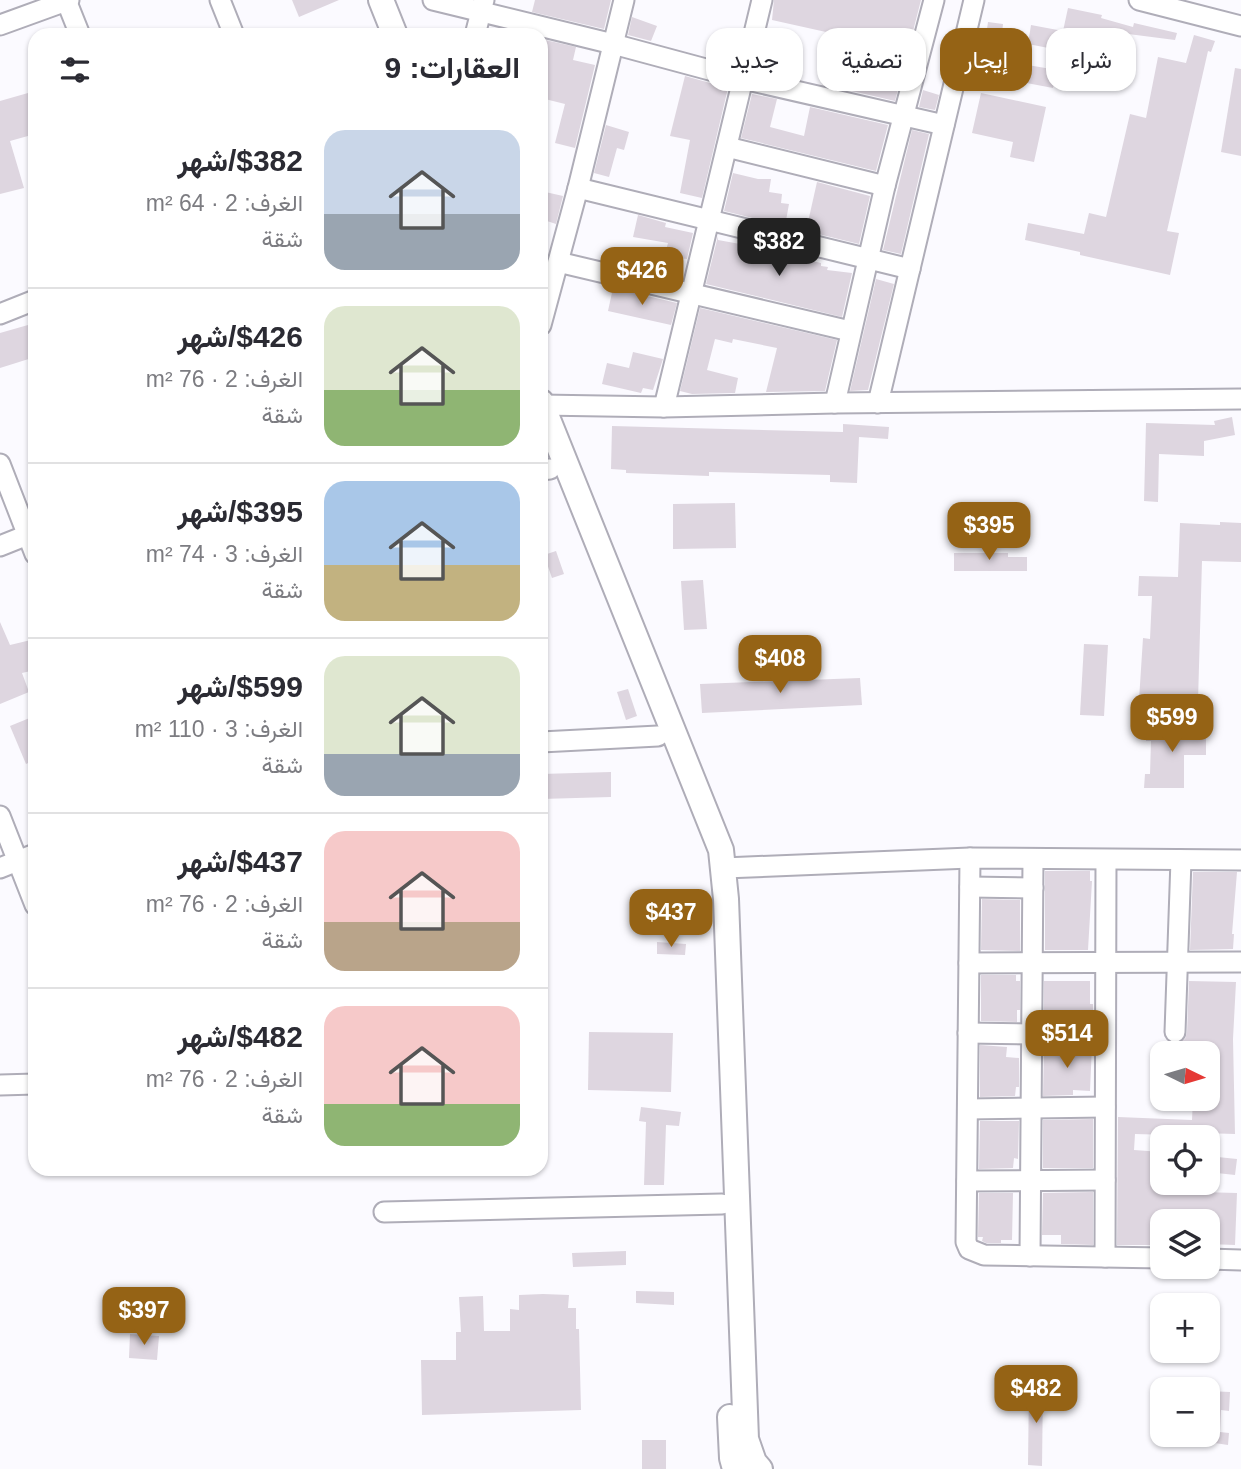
<!DOCTYPE html>
<html lang="ar">
<head>
<meta charset="utf-8">
<style>
	body { margin:0; font-family:Arial,Vazirmatn,sans-serif; background:#f2f2f3; color:#2b2b33; direction:rtl; height:100vh; display:flex; flex-direction:column; font-size:26px; white-space:nowrap }
	* { box-sizing:border-box; margin:0 }
	p { font-size:23px; color:#7c7c81 }
	.icon { flex:none; width:38px; height:38px; fill:none; stroke:currentColor; stroke-width:2; stroke-linecap:round; stroke-linejoin:round }
	.map { position:relative; flex:1; overflow:hidden; direction:ltr }
	.details { position:absolute; left:28px; top:28px; width:520px; height:1148px; display:flex; flex-direction:column; background:#fff; border-radius:21px; box-shadow:0 2px 5px #0004; direction:rtl }
	.details>* { flex:none }
	.top-card { position:absolute; left:569px; top:28px; width:567px; height:63px; direction:rtl; display:flex; gap:14px }
	.needle { width:46px; rotate:95deg }
	.fabs { position:absolute; left:1150px; top:1041px; display:grid; gap:14px }
	.fabs a { display:grid; place-items:center; width:70px; height:70px; border-radius:14px; background:#fff; box-shadow:0 2px 5px #0004; font-size:35px }
	.price { position:absolute; translate:-50% -60px; padding:0 16px; border-radius:14px; background:#956315; color:#fff; font-size:23px; line-height:46px; filter:drop-shadow(0 2px 4px #0008) }
	.price::after { content:''; position:absolute; left:50%; top:42px; width:21px; height:16px; margin-left:-10px; background:inherit; clip-path:polygon(0 0,100% 0,50% 100%) }
	.price.selected { background:#222; color:#fff }
	ul { padding:0; list-style:none }
	li { display:flex; align-items:center; gap:21px; height:175px; padding:0 28px }
	li+li { border-top:2px solid #e1e1e2 }
	li span { display:grid; place-items:center; flex:none; width:196px; height:140px; border-radius:21px; color:#555 }
	li>.icon { margin-inline-start:auto }
	span .icon { width:84px; height:84px; fill:#fffc; stroke-width:1 }
	li b { font-size:30px }
	h2 { display:flex; justify-content:space-between; align-items:center; height:84px; padding:0 28px; font-size:30px }
	.pill { padding:0 24px; border-radius:21px; background:#fff; box-shadow:0 2px 5px #0004; font-size:24px; line-height:63px }
	.pill.selected { background:#956315; color:#fff }
	.map>svg:first-child { display:block }
	.building { fill:#ded6e0 }
	.lines { fill:none; stroke-linecap:round; stroke-linejoin:round }
	.minor-casing { stroke:#afadb8; stroke-width:23 }
	.major-casing { stroke:#afadb8; stroke-width:28 }
	.minor { stroke:#fff; stroke-width:19 }
	.major { stroke:#fff; stroke-width:24 }
</style>
</head>
<body>
<div class="map">
<svg width="1241" height="1469" viewBox="0 0 1241 1469">
	<rect width="100%" height="100%" fill="#fbfaff"/>
	<g class="building">
		<polygon points="292,0 339,0 299,17"/>
		<polygon points="535,0 611,0 604,29 532,12"/>
		<polygon points="774,0 921,0 895,101 822,84 823,76 826,76 835,34 772,20"/>
		<polygon points="1068,8 1102,15 1101,18 1133,27 1134,23 1177,33 1175,40 1105,31 1102,46 1126,51 1121,70 1068,57 1069,52 1028,44 1031,25 1063,31"/>
		<polygon points="632,17 657,26 651,41 628,35"/>
		<polygon points="988,22 1003,24 999,60 1057,70 1053,88 985,75 992,43 985,43"/>
		<polygon points="1194,35 1215,41 1211,52 1208,51 1167,231 1179,233 1170,275 1080,255 1080,252 1025,240 1028,223 1084,234 1089,213 1106,217 1130,114 1146,118 1158,57 1186,63"/>
		<polygon points="541,39 576,47 573,60 595,65 575,148 555,143 565,104 541,98"/>
		<polygon points="1235,68 1241,69 1241,156 1221,152"/>
		<polygon points="685,76 728,88 702,198 680,193 690,140 670,136"/>
		<polygon points="923,90 939,95 935,110 919,107"/>
		<polygon points="28,93 35,119 35,134 10,141 24,188 0,194 0,101"/>
		<polygon points="981,93 1046,107 1034,162 1010,157 1013,142 972,133"/>
		<polygon points="752,94 777,99 770,127 804,136 810,107 888,125 876,171 741,138"/>
		<polygon points="606,125 629,132 624,150 617,148 609,177 594,173"/>
		<polygon points="912,130 929,134 901,254 883,250"/>
		<polygon points="733,173 758,179 771,179 769,192 782,194 781,203 789,204 785,226 724,211"/>
		<polygon points="817,182 870,196 859,244 806,231"/>
		<polygon points="541,191 563,196 556,224 541,219"/>
		<polygon points="638,215 666,223 665,227 693,233 687,259 679,258 680,253 666,250 668,243 633,237"/>
		<polygon points="718,236 718,240 751,246 751,248 821,263 821,266 828,267 827,270 852,273 842,317 706,284"/>
		<polygon points="876,279 894,284 868,390 850,391"/>
		<polygon points="613,288 677,303 671,325 608,311"/>
		<polygon points="700,308 837,340 825,391 766,392 777,348 733,339 732,343 715,339 707,370 738,378 735,393 692,394 680,391"/>
		<polygon points="35,323 35,357 0,368 0,333"/>
		<polygon points="633,352 663,359 653,390 643,388 641,393 602,384 607,363 629,368"/>
		<polygon points="1232,417 1235,435 1204,441 1204,456 1159,454 1158,502 1144,501 1146,423 1215,425 1214,421"/>
		<polygon points="843,424 889,427 888,439 859,437 857,483 830,482 830,475 709,472 709,476 626,473 626,470 611,469 612,426 843,432"/>
		<polygon points="735,503 736,548 673,549 673,504"/>
		<polygon points="1220,522 1241,523 1241,562 1202,561 1198,701 1139,700 1143,638 1150,639 1152,596 1138,596 1139,576 1178,577 1180,523 1220,525"/>
		<polygon points="556,551 564,574 552,578 544,555"/>
		<polygon points="954,553 1008,553 1008,557 1027,557 1027,571 954,571"/>
		<polygon points="703,580 707,629 684,630 681,581"/>
		<polygon points="0,622 10,645 35,639 35,670 22,673 29,692 0,704"/>
		<polygon points="1084,644 1108,645 1104,716 1080,715"/>
		<polygon points="860,678 862,705 702,713 700,684"/>
		<polygon points="628,689 637,716 626,720 617,692"/>
		<polygon points="32,717 35,723 35,760 26,764 10,726"/>
		<polygon points="1146,727 1206,727 1206,755 1184,755 1184,788 1144,788 1145,774 1150,774 1151,741 1146,741"/>
		<polygon points="611,772 611,797 541,799 541,774"/>
		<polygon points="1045,871 1090,871 1090,881 1092,881 1088,950 1045,950"/>
		<polygon points="1193,872 1237,872 1232,934 1234,934 1233,949 1190,950"/>
		<polygon points="982,899 1020,900 1020,951 981,950"/>
		<polygon points="657,942 686,944 685,955 657,954"/>
		<polygon points="981,975 1016,975 1016,981 1020,981 1020,1010 1017,1010 1017,1022 981,1021"/>
		<polygon points="1044,981 1090,981 1090,1004 1093,1004 1093,1020 1052,1021 1052,1016 1044,1016"/>
		<polygon points="1189,981 1236,982 1233,1039 1235,1134 1203,1133 1203,1136 1135,1134 1134,1150 1162,1152 1162,1191 1237,1193 1235,1245 1208,1244 1208,1222 1162,1222 1162,1245 1117,1245 1118,1117 1192,1120 1193,1099 1208,1099 1208,1054 1175,1054 1175,1044 1185,1039 1187,1033"/>
		<polygon points="589,1032 673,1033 671,1092 588,1090"/>
		<polygon points="980,1045 1007,1047 1006,1057 1019,1058 1019,1087 1016,1087 1015,1096 980,1097"/>
		<polygon points="1092,1045 1090,1091 1073,1090 1073,1095 1043,1096 1044,1046"/>
		<polygon points="641,1107 681,1112 679,1126 666,1125 664,1185 644,1185 646,1122 639,1121"/>
		<polygon points="1093,1119 1093,1168 1043,1168 1043,1120"/>
		<polygon points="980,1121 1019,1121 1018,1159 1014,1158 1013,1168 979,1169"/>
		<polygon points="1208,1156 1237,1159 1235,1175 1208,1172"/>
		<polygon points="1093,1192 1093,1245 1061,1244 1061,1235 1042,1235 1043,1193"/>
		<polygon points="979,1193 1013,1193 1012,1240 1001,1240 1001,1243 986,1243 982,1241 983,1237 978,1237"/>
		<polygon points="626,1251 626,1265 573,1267 572,1253"/>
		<polygon points="636,1291 674,1292 674,1305 636,1303"/>
		<polygon points="543,1294 569,1295 568,1308 576,1308 576,1329 579,1329 581,1410 422,1415 421,1360 456,1360 456,1332 461,1332 459,1297 483,1296 484,1331 510,1331 510,1309 519,1310 519,1295"/>
		<polygon points="130,1334 159,1336 157,1360 129,1358"/>
		<polygon points="1029,1385 1043,1385 1042,1466 1028,1465"/>
		<polygon points="1208,1391 1230,1392 1229,1411 1221,1410 1220,1432 1229,1433 1228,1445 1208,1442"/>
		<rect x="642" y="1440" width="24" height="29"/>
	</g>
	<g class="lines">
		<defs>
			<g id="minor">
				<polyline points="66,0 80,35"/>
				<polyline points="220,0 234,35"/>
				<polyline points="433,0 613,44 743,79 944,125"/>
				<polyline points="1139,0 1241,26"/>
				<polyline points="0,25 69,0"/>
				<polyline points="475,35 484,0"/>
				<polyline points="727,147 885,186"/>
				<polyline points="578,188 910,269"/>
				<polyline points="558,262 850,331"/>
				<polyline points="0,314 35,300"/>
				<polyline points="541,325 578,188 624,0"/>
				<polyline points="835,403 885,186 934,0"/>
				<polyline points="878,403 974,0"/>
				<polyline points="541,405 664,407 835,403 1241,399"/>
				<polyline points="664,407 762,0"/>
				<polyline points="0,464 35,554"/>
				<polyline points="541,470 550,469"/>
				<polyline points="0,546 35,532"/>
				<polyline points="541,742 658,736"/>
				<polyline points="0,816 35,905"/>
				<polyline points="970,858 966,1242 969,1249 984,1255 1162,1258"/>
				<polyline points="0,868 35,854"/>
				<polyline points="724,868 970,858 1241,860"/>
				<polyline points="970,887 1033,888"/>
				<polyline points="969,963 1241,962"/>
				<polyline points="1175,1032 1181,860"/>
				<polyline points="968,1033 1032,1034 1105,1032"/>
				<polyline points="0,1085 35,1084"/>
				<polyline points="968,1109 1105,1107"/>
				<polyline points="967,1181 1105,1180"/>
				<polyline points="384,1212 722,1204"/>
				<polyline points="1030,1256 1033,859"/>
				<polyline points="1105,1257 1106,860"/>
				<polyline points="1208,1259 1241,1260"/>
			</g>
			<g id="major">
				<polyline points="381,0 395,35"/>
				<polyline points="541,402 721,850 726,899 746,1439 754,1462 760,1469"/>
				<polyline points="730,1417 732,1458 735,1469"/>
			</g>
		</defs>
		<use href="#minor" class="minor-casing"/>
		<use href="#major" class="major-casing"/>
		<use href="#minor" class="minor"/>
		<use href="#major" class="major"/>
	</g>
</svg>
<div class="fabs">
<a><svg class="needle" viewBox="-14 -14 28 28"><path d="M0-13l5 13h-10z" fill="#e53935"/><path d="M0 13l5-13h-10z" fill="#7c7c81"/></svg></a>
<a><svg class="icon" aria-label="locate" viewBox="0 0 24 24"><circle cx="12" cy="12" r="6"/><path d="M12 2v4M12 18v4M2 12h4M18 12h4"/></svg></a>
<a><svg class="icon" aria-label="layers" viewBox="0 0 24 24"><path d="M12 4l9 5-9 5-9-5zM3 14l9 5 9-5"/></svg></a>
<a>+</a>
<a>−</a>
</div>
<b class="price selected" style="left:779px;top:278px">$382</b>
<b class="price" style="left:642px;top:307px">$426</b>
<b class="price" style="left:989px;top:562px">$395</b>
<b class="price" style="left:780px;top:695px">$408</b>
<b class="price" style="left:1172px;top:754px">$599</b>
<b class="price" style="left:671px;top:949px">$437</b>
<b class="price" style="left:1067px;top:1070px">$514</b>
<b class="price" style="left:144px;top:1347px">$397</b>
<b class="price" style="left:1036px;top:1425px">$482</b>
<div class="top-card">
<a class="pill">شراء</a>
<a class="pill selected">إيجار</a>
<a class="pill">تصفية</a>
<a class="pill">جديد</a>
</div>
<section class="details">
<h2>العقارات: 9<svg class="icon" aria-label="filters" viewBox="0 0 24 24"><path d="M4 7h16M4 17h16"/><circle cx="9" cy="7" r="2"/><circle cx="15" cy="17" r="2"/></svg></h2>
<ul>
<li><span style="background:linear-gradient(#c9d6e8 60%,#9aa5b1 0)"><svg class="icon" aria-label="home" viewBox="0 0 24 24"><path d="M3 11l9-7 9 7M6 9v11h12V9"/></svg></span><div><b>$382/شهر</b><p>الغرف: 2 · 64 m²</p><p>شقة</p></div></li>
<li><span style="background:linear-gradient(#dfe7d0 60%,#8fb573 0)"><svg class="icon" aria-label="home" viewBox="0 0 24 24"><path d="M3 11l9-7 9 7M6 9v11h12V9"/></svg></span><div><b>$426/شهر</b><p>الغرف: 2 · 76 m²</p><p>شقة</p></div></li>
<li><span style="background:linear-gradient(#a9c7e8 60%,#c2b280 0)"><svg class="icon" aria-label="home" viewBox="0 0 24 24"><path d="M3 11l9-7 9 7M6 9v11h12V9"/></svg></span><div><b>$395/شهر</b><p>الغرف: 3 · 74 m²</p><p>شقة</p></div></li>
<li><span style="background:linear-gradient(#dfe7d0 70%,#9aa5b1 0)"><svg class="icon" aria-label="home" viewBox="0 0 24 24"><path d="M3 11l9-7 9 7M6 9v11h12V9"/></svg></span><div><b>$599/شهر</b><p>الغرف: 3 · 110 m²</p><p>شقة</p></div></li>
<li><span style="background:linear-gradient(#f6c9c9 65%,#b9a48a 0)"><svg class="icon" aria-label="home" viewBox="0 0 24 24"><path d="M3 11l9-7 9 7M6 9v11h12V9"/></svg></span><div><b>$437/شهر</b><p>الغرف: 2 · 76 m²</p><p>شقة</p></div></li>
<li><span style="background:linear-gradient(#f6c9c9 70%,#8fb573 0)"><svg class="icon" aria-label="home" viewBox="0 0 24 24"><path d="M3 11l9-7 9 7M6 9v11h12V9"/></svg></span><div><b>$482/شهر</b><p>الغرف: 2 · 76 m²</p><p>شقة</p></div></li>
</ul>
</section>
</div>
</body>
</html>
